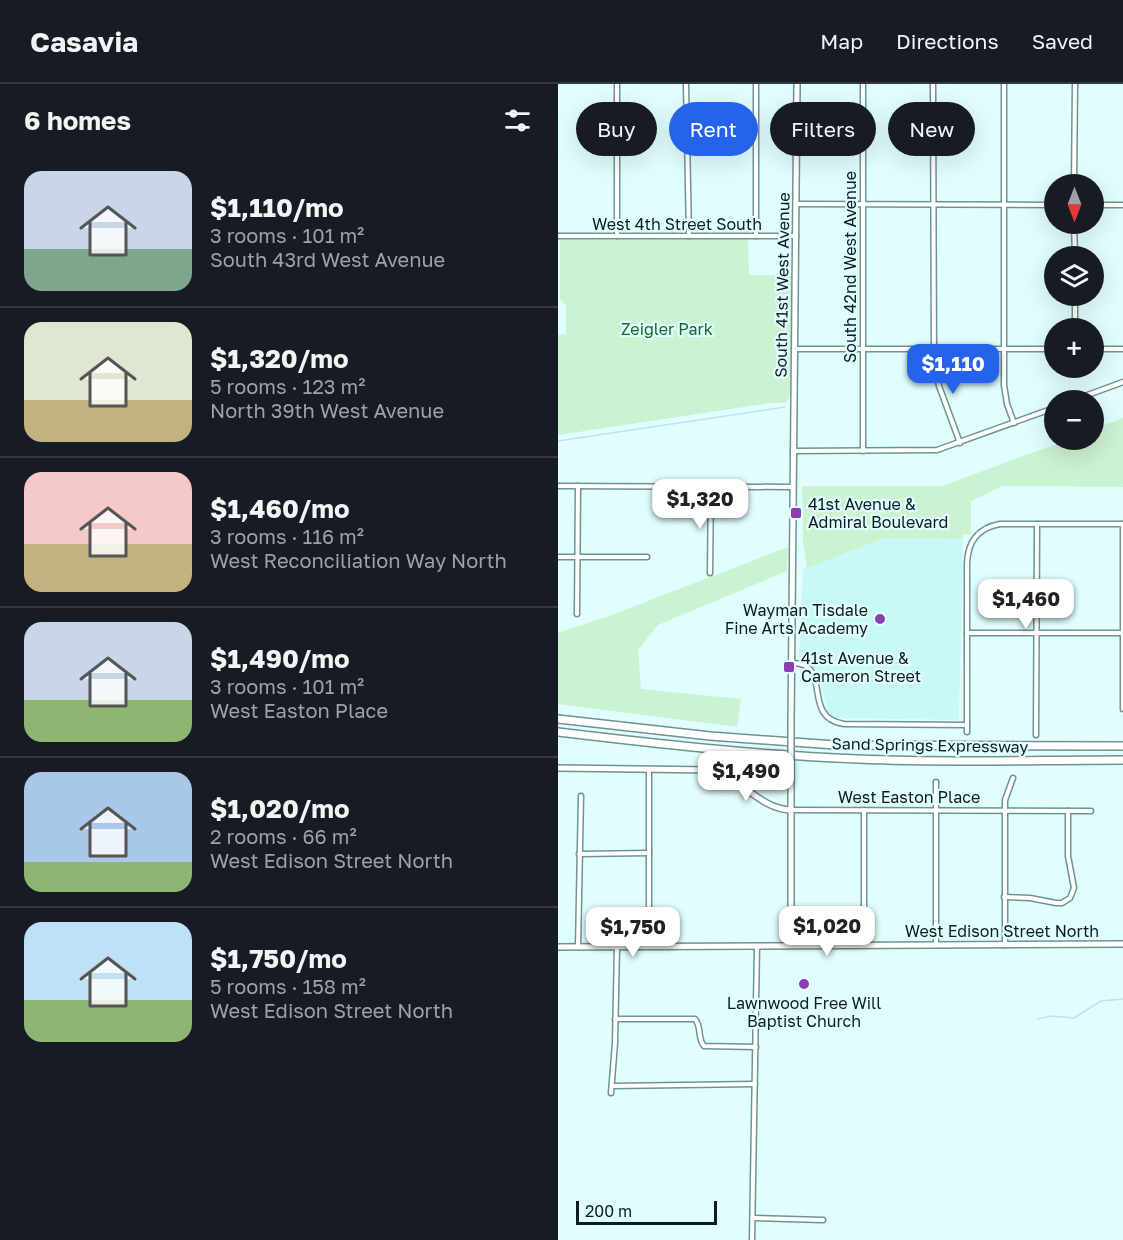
<!DOCTYPE html>
<html lang="en">
<head>
<meta charset="utf-8">
<style>
	body { margin:0; font-family:"Golos Text",sans-serif; background:#20242c; color:#f1f3f6; height:100vh; display:flex; flex-direction:column; font-size:22px; white-space:nowrap }
	* { box-sizing:border-box; margin:0 }
	p { font-size:20px; color:#9ea1a6 }
	.icon { flex:none; width:33px; height:33px; fill:none; stroke:currentColor; stroke-width:2; stroke-linecap:round; stroke-linejoin:round }
	.map { position:relative; flex:1; overflow:hidden }
	.drawer { display:flex; flex-direction:column; background:#171b24; width:558px }
	.drawer>* { flex:none }
	.guide { position:absolute; left:18px; top:18px; width:456px; height:54px; display:flex; gap:12px }
	.needle { width:39px; rotate:180deg }
	.buttons { position:absolute; left:486px; top:90px; display:grid; gap:12px }
	.buttons a { display:grid; place-items:center; width:60px; height:60px; border-radius:50%; background:#171b24; box-shadow:0 6px 24px #0002; font-size:30px }
	.scale { position:absolute; left:18px; bottom:15px; width:141px; box-sizing:border-box; padding-left:6px; border:3px solid #0d1c1c; border-top:0; font-size:16px; line-height:21px; white-space:nowrap; color:#0d1c1c; -webkit-text-stroke:4px #e0fefe; paint-order:stroke }
	.price { position:absolute; translate:-50% -51px; padding:0 14px; border-radius:12px; background:#fff; color:#222; font-size:20px; line-height:39px; filter:drop-shadow(0 2px 3px #0008) }
	.price::after { content:''; position:absolute; left:50%; top:36px; width:18px; height:14px; margin-left:-9px; background:inherit; clip-path:polygon(0 0,100% 0,50% 100%) }
	.price.active { background:#2563eb; color:#fff }
	ul { padding:0; list-style:none }
	li { display:flex; align-items:center; gap:18px; height:150px; padding:0 24px }
	li+li { border-top:2px solid #363941 }
	li span { display:grid; place-items:center; flex:none; width:168px; height:120px; border-radius:18px; color:#555 }
	li>.icon { margin-inline-start:auto }
	span .icon { width:72px; height:72px; fill:#fffc; stroke-width:1 }
	li b { font-size:26px }
	h2 { display:flex; justify-content:space-between; align-items:center; height:72px; padding:0 24px; font-size:26px }
	.chip { padding:0 21px; border-radius:27px; background:#171b24; box-shadow:0 6px 24px #0002; font-size:21px; line-height:54px }
	.chip.active { background:#2563eb; color:#fff }
	header { display:flex; align-items:center; gap:36px; box-sizing:border-box; height:84px; padding:0 30px; background:#171b24; border-bottom:2px solid #363941 }
	header strong { font-size:28px }
	nav { display:flex; gap:33px; margin-inline-start:auto; font-size:21px }
	main { display:flex; flex:1; min-height:0 }
	.map>svg:first-child { display:block }
	.built { fill:#c8f9f8 }
	.green { fill:#ccf2d1 }
	.lines { fill:none; stroke-linecap:round; stroke-linejoin:round }
	.stream { stroke:#bfdffa; stroke-width:1.5 }
	.street-casing { stroke:#6f9392; stroke-width:7 }
	.secondary-casing { stroke:#6f9392; stroke-width:8 }
	.highway-casing { stroke:#6f9392; stroke-width:10 }
	.street { stroke:#fff; stroke-width:4 }
	.secondary { stroke:#fff; stroke-width:5 }
	.highway { stroke:#fff; stroke-width:7 }
	.secondary-bridge-casing { stroke:#6f9392; stroke-width:8; stroke-linecap:butt }
	.secondary-bridge { stroke:#fff; stroke-width:5 }
	.poi-dot { fill:#8a3eaf; stroke:#e0fefe; stroke-width:2 }
	.labels { text-anchor:middle; dominant-baseline:central; stroke-width:4.5; stroke-linejoin:round; paint-order:stroke }
	.street-label { font-size:16px; fill:#0d1c1c; stroke:#e0fefe }
	.park-label { font-size:16px; fill:#18652d; stroke:#e0fefe }
	.poi-label { font-size:16px; fill:#0d1c1c; stroke:#e0fefe; text-anchor:start }
</style>
</head>
<body>
<header>
<strong>Casavia</strong>
<nav><a>Map</a><a>Directions</a><a>Saved</a></nav>
</header>
<main>
<section class="drawer">
<h2>6 homes<svg class="icon" aria-label="filters" viewBox="0 0 24 24"><path d="M4 7h16M4 17h16"/><circle cx="9" cy="7" r="2"/><circle cx="15" cy="17" r="2"/></svg></h2>
<ul>
<li><span style="background:linear-gradient(#c9d6e8 65%,#7fa58c 0)"><svg class="icon" aria-label="home" viewBox="0 0 24 24"><path d="M3 11l9-7 9 7M6 9v11h12V9"/></svg></span><div><b>$1,110/mo</b><p>3 rooms · 101 m²</p><p>South 43rd West Avenue</p></div></li>
<li><span style="background:linear-gradient(#dfe7d0 65%,#c2b280 0)"><svg class="icon" aria-label="home" viewBox="0 0 24 24"><path d="M3 11l9-7 9 7M6 9v11h12V9"/></svg></span><div><b>$1,320/mo</b><p>5 rooms · 123 m²</p><p>North 39th West Avenue</p></div></li>
<li><span style="background:linear-gradient(#f6c9c9 60%,#c2b280 0)"><svg class="icon" aria-label="home" viewBox="0 0 24 24"><path d="M3 11l9-7 9 7M6 9v11h12V9"/></svg></span><div><b>$1,460/mo</b><p>3 rooms · 116 m²</p><p>West Reconciliation Way North</p></div></li>
<li><span style="background:linear-gradient(#c9d6e8 65%,#8fb573 0)"><svg class="icon" aria-label="home" viewBox="0 0 24 24"><path d="M3 11l9-7 9 7M6 9v11h12V9"/></svg></span><div><b>$1,490/mo</b><p>3 rooms · 101 m²</p><p>West Easton Place</p></div></li>
<li><span style="background:linear-gradient(#a9c7e8 75%,#8fb573 0)"><svg class="icon" aria-label="home" viewBox="0 0 24 24"><path d="M3 11l9-7 9 7M6 9v11h12V9"/></svg></span><div><b>$1,020/mo</b><p>2 rooms · 66 m²</p><p>West Edison Street North</p></div></li>
<li><span style="background:linear-gradient(#bfe0f5 65%,#8fb573 0)"><svg class="icon" aria-label="home" viewBox="0 0 24 24"><path d="M3 11l9-7 9 7M6 9v11h12V9"/></svg></span><div><b>$1,750/mo</b><p>5 rooms · 158 m²</p><p>West Edison Street North</p></div></li>
</ul>
</section>
<div class="map">
<svg width="565" height="1156" viewBox="0 0 565 1156">
	<rect width="100%" height="100%" fill="#e0fefe"/>
	<polygon class="built" points="326,454 405,455 401,636 277,634 266,624 268,621 259,587 250,579 241,575 245,485"/>
	<g class="green">
		<polygon points="190,155 191,191 234,191 232,312 228,319 212,319 0,351 0,251 8,250 8,222 2,215 2,156"/>
		<polygon points="565,334 565,403 445,402 413,417 413,450 405,450 405,455 326,454 249,484 245,458 244,402 384,402 509,356 536,356 536,345"/>
		<polygon points="230,463 229,487 100,541 80,566 83,605 183,615 179,643 0,620 0,549 51,532"/>
	</g>
	<g class="lines">
		<g class="stream">
			<polyline points="0,357 227,323"/>
			<polyline points="480,935 493,932 516,934 543,917 565,915"/>
		</g>
		<defs>
			<g id="street">
				<polyline points="59,0 59,152"/>
				<polyline points="128,0 131,152"/>
				<polyline points="198,0 198,152"/>
				<polyline points="375,0 376,279 381,302 402,359"/>
				<polyline points="446,0 446,301 449,320 456,339"/>
				<polyline points="516,100 517,0"/>
				<polyline points="238,120 496,121"/>
				<polyline points="536,121 565,121"/>
				<polyline points="516,140 517,172"/>
				<polyline points="0,152 238,152"/>
				<polyline points="517,212 517,244"/>
				<polyline points="237,265 496,265"/>
				<polyline points="536,265 565,265"/>
				<polyline points="516,316 565,298"/>
				<polyline points="235,367 379,366 496,324"/>
				<polyline points="305,367 305,0"/>
				<polyline points="0,402 235,403"/>
				<polyline points="565,440 565,625"/>
				<polyline points="0,473 89,473"/>
				<polyline points="152,489 153,403"/>
				<polyline points="19,530 20,402"/>
				<polyline points="409,549 565,549"/>
				<path d="M233,579C277,578 241,633 286,640L409,641"/>
				<path d="M409,648V479C410,457 420,444 442,440H565"/>
				<polyline points="478,651 479,440"/>
				<polyline points="91,685 91,862"/>
				<polyline points="378,698 378,861"/>
				<polyline points="233,726 533,727"/>
				<polyline points="21,770 91,769"/>
				<polyline points="446,813 472,814 498,819 504,819 512,814 516,804 510,772 510,727"/>
				<polyline points="306,861 306,726"/>
				<polyline points="447,861 447,716 455,694"/>
				<polyline points="20,863 23,712"/>
				<path d="M57,935H137C144,943 139,954 146,962L198,963"/>
				<polyline points="54,1002 197,1000"/>
				<polyline points="53,1009 57,959 59,862"/>
				<polyline points="195,1134 265,1136"/>
				<polyline points="194,1156 199,862"/>
			</g>
			<g id="secondary">
				<polyline points="233,641 239,0"/>
				<path d="M0,684L155,686C184,695 202,725 233,726"/>
				<polyline points="233,861 233,692"/>
				<polyline points="0,863 565,860"/>
			</g>
			<g id="highway">
				<polyline points="0,635 152,652 277,661 565,662"/>
				<path d="M0,648C100,660 200,671 300,675C388,679 477,676 565,676"/>
			</g>
		</defs>
		<use href="#street" class="street-casing"/>
		<use href="#secondary" class="secondary-casing"/>
		<use href="#highway" class="highway-casing"/>
		<use href="#street" class="street"/>
		<use href="#secondary" class="secondary"/>
		<use href="#highway" class="highway"/>
		<defs>
			<polyline id="secondary-bridge" points="233,641 233,692"/>
		</defs>
		<use href="#secondary-bridge" class="secondary-bridge-casing"/>
		<use href="#secondary-bridge" class="secondary-bridge"/>
	</g>
	<g class="poi-dot">
		<rect x="232" y="423" width="12" height="12" rx="3"/>
		<circle cx="322" cy="535" r="6"/>
		<rect x="225" y="577" width="12" height="12" rx="3"/>
		<circle cx="246" cy="900" r="6"/>
	</g>
	<g class="labels">
		<g class="street-label">
			<text x="119" y="140">West 4th Street South</text>
			<text transform="translate(292 183) rotate(-90)">South 42nd West Avenue</text>
			<text transform="translate(224 201) rotate(-89)">South 41st West Avenue</text>
			<text transform="translate(372 661) rotate(1)">Sand Springs Expressway</text>
			<text x="351" y="713">West Easton Place</text>
			<text x="444" y="847">West Edison Street North</text>
		</g>
		<g class="park-label">
			<text x="109" y="245">Zeigler Park</text>
		</g>
		<g class="poi-label">
			<text x="250" y="420">41st Avenue &amp;<tspan x="250" dy="18">Admiral Boulevard</tspan></text>
			<text x="310" y="526" text-anchor="end">Wayman Tisdale<tspan x="310" dy="18">Fine Arts Academy</tspan></text>
			<text x="243" y="574">41st Avenue &amp;<tspan x="243" dy="18">Cameron Street</tspan></text>
			<text x="246" y="919" text-anchor="middle">Lawnwood Free Will<tspan x="246" dy="18">Baptist Church</tspan></text>
		</g>
	</g>
</svg>
<div class="buttons">
<a><svg class="needle" viewBox="-14 -14 28 28"><path d="M0-13l5 13h-10z" fill="#e53935"/><path d="M0 13l5-13h-10z" fill="#9ea1a6"/></svg></a>
<a><svg class="icon" aria-label="layers" viewBox="0 0 24 24"><path d="M12 4l9 5-9 5-9-5zM3 14l9 5 9-5"/></svg></a>
<a>+</a>
<a>−</a>
</div>
<div class="scale">200 m</div>
<b class="price active" style="left:395px;top:311px">$1,110</b>
<b class="price" style="left:142px;top:446px">$1,320</b>
<b class="price" style="left:468px;top:546px">$1,460</b>
<b class="price" style="left:188px;top:718px">$1,490</b>
<b class="price" style="left:269px;top:873px">$1,020</b>
<b class="price" style="left:75px;top:874px">$1,750</b>
<div class="guide">
<a class="chip">Buy</a>
<a class="chip active">Rent</a>
<a class="chip">Filters</a>
<a class="chip">New</a>
</div>
</div>
</main>
</body>
</html>
